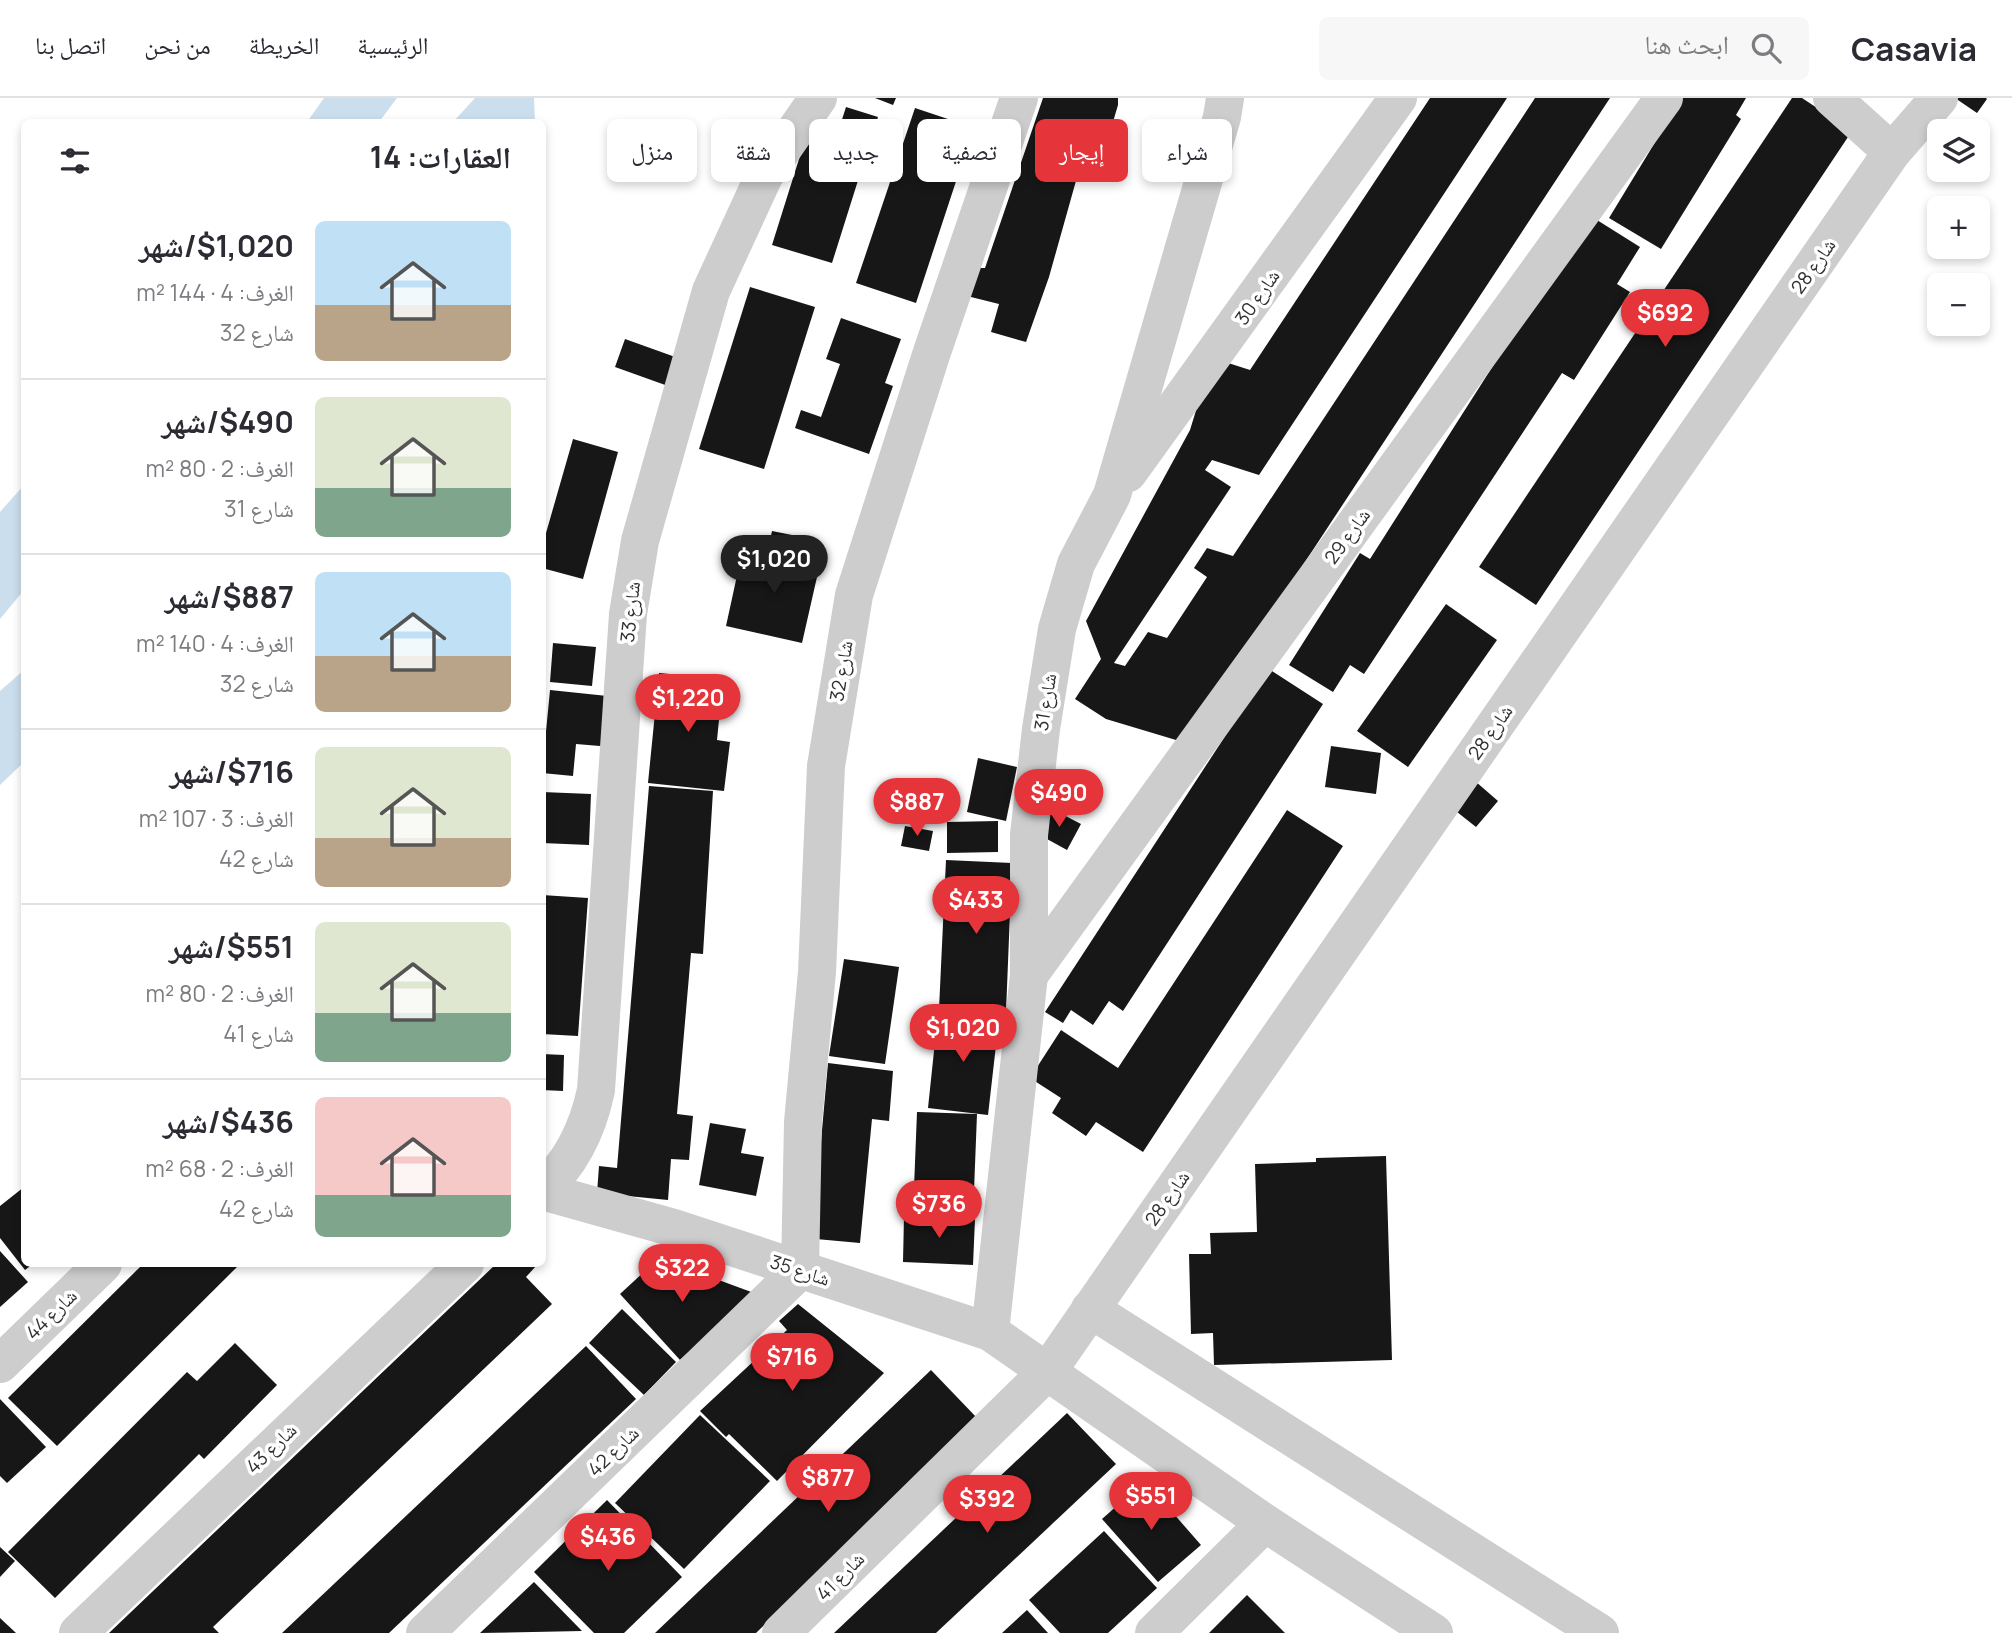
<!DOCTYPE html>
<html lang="ar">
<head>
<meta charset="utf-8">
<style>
	body { margin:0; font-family:Manrope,"Noto Naskh Arabic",sans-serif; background:#f7f7f7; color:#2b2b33; direction:rtl; height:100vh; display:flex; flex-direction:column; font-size:26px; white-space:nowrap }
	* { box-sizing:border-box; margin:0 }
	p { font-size:23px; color:#7c7c81 }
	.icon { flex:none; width:38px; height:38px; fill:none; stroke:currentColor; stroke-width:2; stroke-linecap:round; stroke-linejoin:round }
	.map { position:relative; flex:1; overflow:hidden; direction:ltr }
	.sheet { position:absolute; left:21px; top:21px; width:525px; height:1148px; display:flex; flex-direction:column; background:#fff; border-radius:10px; box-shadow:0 4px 10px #0003; direction:rtl }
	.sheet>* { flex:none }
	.guide { position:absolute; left:567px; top:21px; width:665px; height:63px; direction:rtl; display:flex; gap:14px }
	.buttons { position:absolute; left:1927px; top:21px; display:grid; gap:14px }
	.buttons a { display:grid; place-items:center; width:63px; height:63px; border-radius:10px; background:#fff; box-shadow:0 4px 10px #0003; font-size:35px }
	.price { position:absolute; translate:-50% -60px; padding:0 16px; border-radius:24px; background:#e5353b; color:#fff; font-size:23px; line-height:46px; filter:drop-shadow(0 2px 4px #0008) }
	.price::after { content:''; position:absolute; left:50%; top:42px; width:21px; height:16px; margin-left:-10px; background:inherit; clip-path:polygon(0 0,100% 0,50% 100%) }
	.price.current { background:#222; color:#fff }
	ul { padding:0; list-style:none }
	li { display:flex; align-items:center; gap:21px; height:175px; padding:0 35px }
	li+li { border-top:2px solid #e1e1e2 }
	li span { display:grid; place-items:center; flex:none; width:196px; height:140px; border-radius:10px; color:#555 }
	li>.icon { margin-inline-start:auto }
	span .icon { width:84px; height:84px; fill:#fffc; stroke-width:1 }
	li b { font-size:30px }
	h2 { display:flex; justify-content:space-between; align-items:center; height:84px; padding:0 35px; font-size:30px }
	.tag { padding:0 24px; border-radius:10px; background:#fff; box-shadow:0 4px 10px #0003; font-size:24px; line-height:63px }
	.tag.current { background:#e5353b; color:#fff }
	header { display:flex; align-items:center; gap:42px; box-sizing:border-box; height:98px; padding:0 35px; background:#fff; border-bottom:2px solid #e1e1e2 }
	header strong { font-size:33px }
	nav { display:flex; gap:38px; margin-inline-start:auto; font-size:24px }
	.search { width:490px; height:63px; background:#f7f7f7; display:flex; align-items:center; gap:18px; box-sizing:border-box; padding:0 24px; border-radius:10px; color:#7c7c81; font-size:26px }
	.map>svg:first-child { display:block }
	.water { fill:#cbdeed }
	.building { fill:#171717 }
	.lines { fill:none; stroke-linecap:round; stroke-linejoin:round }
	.minor { stroke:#cdcdcd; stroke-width:38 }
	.labels { text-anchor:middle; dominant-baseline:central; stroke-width:7; stroke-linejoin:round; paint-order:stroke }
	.street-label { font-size:19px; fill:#303030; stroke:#fff }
</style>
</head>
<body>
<header>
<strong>Casavia</strong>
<div class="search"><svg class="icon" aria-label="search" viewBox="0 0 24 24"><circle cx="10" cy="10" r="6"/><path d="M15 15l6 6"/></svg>ابحث هنا</div>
<nav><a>الرئيسية</a><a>الخريطة</a><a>من نحن</a><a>اتصل بنا</a></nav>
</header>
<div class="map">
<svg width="2012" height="1535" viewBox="0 0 2012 1535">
	<rect width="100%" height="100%" fill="#fff"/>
	<g class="water">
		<polygon points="324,0 397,0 379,24 307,24"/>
		<polygon points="475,0 534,0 535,24 453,24"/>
		<polygon points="24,387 24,492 0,521 0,414"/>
		<polygon points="24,572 24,664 0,687 0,593"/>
	</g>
	<g class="building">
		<polygon points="875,0 896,0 893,7"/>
		<polygon points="1043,0 1118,0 1118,7 1110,34 1081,33 1081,65 1049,179 1026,244 991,234 999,206 963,197 971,170 985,170"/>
		<polygon points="1430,0 1507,0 1259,377 1212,362 1205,372 1231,389 1114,565 1125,568 1148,534 1167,540 1207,479 1194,470 1207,450 1233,458 1535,0 1610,0 1186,645 1106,621 1075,601 1101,561 1086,523 1190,332 1202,293 1222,263 1250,272"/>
		<polygon points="1682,0 1746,0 1736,17 1741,21 1661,151 1609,120"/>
		<polygon points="1792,0 1802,0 1852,33 1536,507 1479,469"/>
		<polygon points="1955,0 1986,0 1987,1 1977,15"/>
		<polygon points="846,9 878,19 832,165 772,147 810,26 838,34"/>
		<polygon points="915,10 948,21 939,44 966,53 916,205 856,185"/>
		<polygon points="1589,117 1640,149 1617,186 1630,194 1574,282 1562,275 1364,576 1350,567 1333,594 1289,567 1360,455 1370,461"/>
		<polygon points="750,189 815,209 764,371 699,351"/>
		<polygon points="841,220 901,241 885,285 893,288 869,356 795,330 801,312 821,319 840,266 826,261"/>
		<polygon points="625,241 678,260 668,288 615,269"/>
		<polygon points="573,341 618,354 583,481 542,470 542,449"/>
		<polygon points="772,433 797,438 789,473 817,479 802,545 726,528 738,473 762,479"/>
		<polygon points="1446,506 1497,542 1408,669 1357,633"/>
		<polygon points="553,545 596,549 592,588 550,584"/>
		<polygon points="1269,571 1323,606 1123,913 1109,903 1093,927 1071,912 1063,925 1045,914"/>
		<polygon points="659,575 723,581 717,642 730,644 724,693 648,685"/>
		<polygon points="550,592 617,599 612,649 576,646 573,678 542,675"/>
		<polygon points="1331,648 1381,655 1376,696 1325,689"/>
		<polygon points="978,660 1017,669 1006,723 967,714"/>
		<polygon points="1475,683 1498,703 1476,729 1452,710"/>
		<polygon points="649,688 713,693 703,856 691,855 677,1016 693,1018 689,1062 671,1061 668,1102 597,1095 599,1068 617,1070"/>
		<polygon points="542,694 591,696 589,747 542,745"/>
		<polygon points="1050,710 1081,726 1067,752 1036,735"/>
		<polygon points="1287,712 1343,748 1143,1054 1096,1024 1086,1038 1052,1015 1061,1000 1030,980 1061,932 1118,970"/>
		<polygon points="998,723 998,754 947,755 947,724"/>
		<polygon points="905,728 933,733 929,753 901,748"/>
		<polygon points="946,762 1012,765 1006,914 939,911"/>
		<polygon points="542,797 588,800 578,938 542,936"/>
		<polygon points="844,861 899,869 885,966 829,958"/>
		<polygon points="938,915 999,921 988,1017 928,1010"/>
		<polygon points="542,956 564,957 563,993 542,992"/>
		<polygon points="828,965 893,973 889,1023 872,1021 860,1145 805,1140 818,1077"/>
		<polygon points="917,1014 977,1016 973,1118 913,1115"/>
		<polygon points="710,1025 746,1031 741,1055 764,1059 756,1098 699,1087"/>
		<polygon points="1386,1058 1392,1262 1214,1267 1213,1235 1191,1236 1189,1156 1211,1156 1210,1135 1257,1134 1255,1066 1316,1064 1316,1060"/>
		<polygon points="24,1089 24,1166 33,1166 25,1172 0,1140 0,1108"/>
		<polygon points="904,1118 975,1121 973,1167 903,1164"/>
		<polygon points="0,1153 28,1184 0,1209"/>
		<polygon points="659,1160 754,1195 680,1262 620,1196"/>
		<polygon points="143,1166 240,1166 57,1348 8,1300"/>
		<polygon points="496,1166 534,1166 536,1168 526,1179 552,1206 213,1529 219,1535 109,1535"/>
		<polygon points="798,1206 884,1275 777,1383 729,1336 726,1339 700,1313 787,1232 779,1223"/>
		<polygon points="622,1211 676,1264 644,1297 589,1245"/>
		<polygon points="235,1245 277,1287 204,1361 199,1356 55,1500 8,1454 187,1274 197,1283"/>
		<polygon points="586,1248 636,1301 389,1535 282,1535"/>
		<polygon points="931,1272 978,1321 756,1535 655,1535"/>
		<polygon points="0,1301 46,1349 7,1385 0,1378"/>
		<polygon points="1067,1315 1116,1366 936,1535 834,1535"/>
		<polygon points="700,1317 770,1383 684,1471 615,1405"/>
		<polygon points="1145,1383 1201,1447 1158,1484 1102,1421"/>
		<polygon points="607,1402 682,1479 624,1535 594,1535 534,1474"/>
		<polygon points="1104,1433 1157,1490 1108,1535 1060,1535 1029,1502"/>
		<polygon points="0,1449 15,1463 0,1479"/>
		<polygon points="534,1484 582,1533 480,1535"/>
		<polygon points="1247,1497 1285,1535 1209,1535"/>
		<polygon points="1027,1512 1048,1535 1002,1535"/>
		<polygon points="0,1520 16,1535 0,1535"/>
	</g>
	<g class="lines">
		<g class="minor">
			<polyline points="1832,0 1892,54"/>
			<polyline points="1128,375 1398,0"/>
			<polyline points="1029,877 1664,0"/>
			<path d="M542,1091C572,1065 588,1030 596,992L628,516L640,443L711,193L764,78L818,0"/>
			<polyline points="542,1093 674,1130 990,1234 1265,1425 1434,1535"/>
			<polyline points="1090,1211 1600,1535"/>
			<polyline points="990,1234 1029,877 1029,737 1041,631 1057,531 1076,466 1112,397 1222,19 1225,0"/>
			<polyline points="0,1266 103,1166"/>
			<polyline points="78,1535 465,1166"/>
			<polyline points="425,1535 800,1172 803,1024 817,874 826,668 854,497 932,254 1019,0"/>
			<polyline points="781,1535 1048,1273 1892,54 1939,0"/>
			<polyline points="1154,1535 1265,1425"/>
		</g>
	</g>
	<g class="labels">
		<g class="street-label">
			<text transform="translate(1813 168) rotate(-55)">شارع 28</text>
			<text transform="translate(1257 199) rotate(-55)">شارع 30</text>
			<text transform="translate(1347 438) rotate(-54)">شارع 29</text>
			<text transform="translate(630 514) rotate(-84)">شارع 33</text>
			<text transform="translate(841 573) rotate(-81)">شارع 32</text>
			<text transform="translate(1045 604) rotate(-81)">شارع 31</text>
			<text transform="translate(1490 634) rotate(-55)">شارع 28</text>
			<text transform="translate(1167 1100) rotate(-55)">شارع 28</text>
			<text transform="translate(800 1172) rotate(18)">شارع 35</text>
			<text transform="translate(51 1216) rotate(-44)">شارع 44</text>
			<text transform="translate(271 1350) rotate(-44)">شارع 43</text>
			<text transform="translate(613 1353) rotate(-44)">شارع 42</text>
			<text transform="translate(840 1478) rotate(-45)">شارع 41</text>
		</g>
	</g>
</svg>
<div class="buttons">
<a><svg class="icon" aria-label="layers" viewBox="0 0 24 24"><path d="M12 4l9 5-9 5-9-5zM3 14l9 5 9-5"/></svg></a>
<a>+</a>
<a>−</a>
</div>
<b class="price" style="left:1665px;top:251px">$692</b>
<b class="price current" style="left:774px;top:497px">$1,020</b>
<b class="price" style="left:688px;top:636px">$1,220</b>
<b class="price" style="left:1059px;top:731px">$490</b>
<b class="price" style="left:917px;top:740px">$887</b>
<b class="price" style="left:976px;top:838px">$433</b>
<b class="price" style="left:963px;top:966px">$1,020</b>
<b class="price" style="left:939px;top:1142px">$736</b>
<b class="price" style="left:682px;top:1206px">$322</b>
<b class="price" style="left:792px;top:1295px">$716</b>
<b class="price" style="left:828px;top:1416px">$877</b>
<b class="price" style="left:1151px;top:1434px">$551</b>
<b class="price" style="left:987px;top:1437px">$392</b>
<b class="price" style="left:608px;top:1475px">$436</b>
<div class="guide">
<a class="tag">شراء</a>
<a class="tag current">إيجار</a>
<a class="tag">تصفية</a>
<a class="tag">جديد</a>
<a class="tag">شقة</a>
<a class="tag">منزل</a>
</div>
<section class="sheet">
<h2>العقارات: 14<svg class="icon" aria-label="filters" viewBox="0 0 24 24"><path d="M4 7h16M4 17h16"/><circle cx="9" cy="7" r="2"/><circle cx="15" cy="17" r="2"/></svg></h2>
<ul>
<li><span style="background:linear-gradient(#bfe0f5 60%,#b9a48a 0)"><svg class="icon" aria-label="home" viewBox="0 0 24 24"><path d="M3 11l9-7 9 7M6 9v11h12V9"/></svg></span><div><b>$1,020/شهر</b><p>الغرف: 4 · 144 m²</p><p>شارع 32</p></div></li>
<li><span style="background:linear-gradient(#dfe7d0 65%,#7fa58c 0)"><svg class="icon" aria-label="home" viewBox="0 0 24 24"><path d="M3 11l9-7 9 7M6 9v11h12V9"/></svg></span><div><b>$490/شهر</b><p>الغرف: 2 · 80 m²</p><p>شارع 31</p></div></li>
<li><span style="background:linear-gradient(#bfe0f5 60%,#b9a48a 0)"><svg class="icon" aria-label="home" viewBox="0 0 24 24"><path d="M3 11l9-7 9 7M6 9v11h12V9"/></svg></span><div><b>$887/شهر</b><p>الغرف: 4 · 140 m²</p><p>شارع 32</p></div></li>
<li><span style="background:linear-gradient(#dfe7d0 65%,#b9a48a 0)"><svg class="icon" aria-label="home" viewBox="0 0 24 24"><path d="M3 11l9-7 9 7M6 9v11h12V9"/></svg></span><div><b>$716/شهر</b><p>الغرف: 3 · 107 m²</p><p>شارع 42</p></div></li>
<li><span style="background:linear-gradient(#dfe7d0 65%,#7fa58c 0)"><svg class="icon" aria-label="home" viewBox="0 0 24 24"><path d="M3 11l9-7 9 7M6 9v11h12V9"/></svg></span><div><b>$551/شهر</b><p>الغرف: 2 · 80 m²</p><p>شارع 41</p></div></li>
<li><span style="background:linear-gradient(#f6c9c9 70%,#7fa58c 0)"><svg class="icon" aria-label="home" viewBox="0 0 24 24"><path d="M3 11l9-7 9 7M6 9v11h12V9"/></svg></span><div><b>$436/شهر</b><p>الغرف: 2 · 68 m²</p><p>شارع 42</p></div></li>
</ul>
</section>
</div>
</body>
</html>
